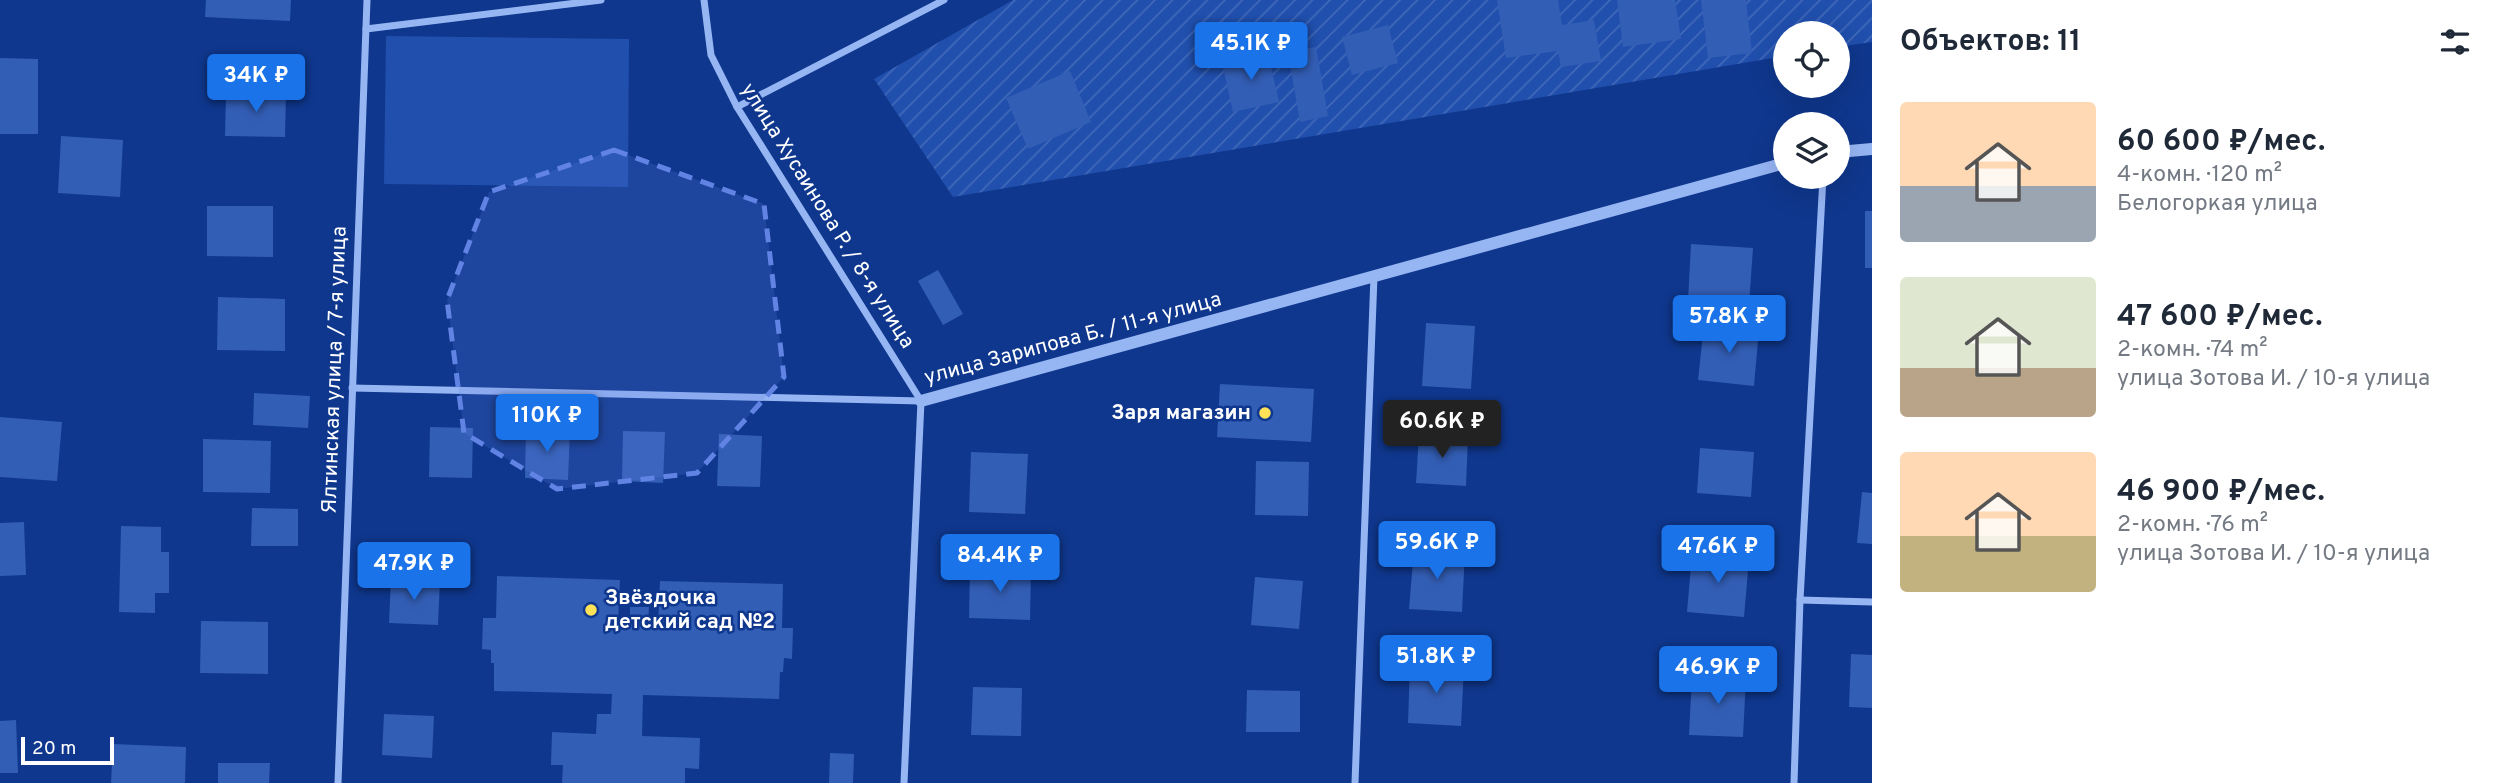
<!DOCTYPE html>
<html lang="ru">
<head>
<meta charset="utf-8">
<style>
	body { margin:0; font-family:Overpass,sans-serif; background:#f2f2f3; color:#1f2937; height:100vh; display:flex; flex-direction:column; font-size:26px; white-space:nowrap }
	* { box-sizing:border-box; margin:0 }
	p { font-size:23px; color:#747a83 }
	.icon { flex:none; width:38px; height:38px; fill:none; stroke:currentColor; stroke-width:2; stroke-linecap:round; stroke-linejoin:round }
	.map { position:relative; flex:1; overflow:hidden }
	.details { display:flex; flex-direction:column; background:#fff; width:630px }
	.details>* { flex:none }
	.tools { position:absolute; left:1773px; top:21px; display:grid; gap:14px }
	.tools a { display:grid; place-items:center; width:77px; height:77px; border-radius:50%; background:#fff; box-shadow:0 7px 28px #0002; font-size:35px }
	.scale { position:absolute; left:21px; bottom:18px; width:93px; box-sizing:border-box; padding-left:7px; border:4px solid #fff; border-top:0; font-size:19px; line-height:24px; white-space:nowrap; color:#fff; -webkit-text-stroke:5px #0f378d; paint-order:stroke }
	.price { position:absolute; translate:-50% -60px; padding:0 16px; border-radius:7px; background:#1a73e8; color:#fff; font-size:23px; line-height:46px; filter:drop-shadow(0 2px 4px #0008) }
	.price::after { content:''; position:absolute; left:50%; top:42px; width:21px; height:16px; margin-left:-10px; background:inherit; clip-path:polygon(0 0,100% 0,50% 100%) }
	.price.on { background:#222; color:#fff }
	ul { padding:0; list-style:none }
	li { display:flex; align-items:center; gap:21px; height:175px; padding:0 28px }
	li span { display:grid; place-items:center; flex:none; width:196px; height:140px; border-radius:7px; color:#555 }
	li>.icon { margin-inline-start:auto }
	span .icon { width:84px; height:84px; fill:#fffc; stroke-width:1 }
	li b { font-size:30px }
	h2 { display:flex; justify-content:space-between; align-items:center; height:84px; padding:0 28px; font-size:30px }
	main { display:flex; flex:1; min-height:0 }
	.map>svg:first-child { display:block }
	.grass { fill:#204fad }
	.garden { fill:url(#garden-furrows) }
	.building { fill:#335eb5 }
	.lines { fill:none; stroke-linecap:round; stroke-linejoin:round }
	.minor { stroke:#96b5f3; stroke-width:7 }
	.tertiary { stroke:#96b5f3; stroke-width:12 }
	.marked { fill:#6183e4; fill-opacity:0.2; stroke:#6183e4; stroke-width:5; stroke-dasharray:14 9; stroke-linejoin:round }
	.poi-dot { fill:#ffe258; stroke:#0f378d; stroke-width:2.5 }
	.labels { text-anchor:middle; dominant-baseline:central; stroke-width:5; stroke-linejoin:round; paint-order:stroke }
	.street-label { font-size:21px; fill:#fff; stroke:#0f378d }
	.poi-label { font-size:21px; font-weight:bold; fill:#fff; stroke:#0f378d; text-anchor:end }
</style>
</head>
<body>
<main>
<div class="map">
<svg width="1872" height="783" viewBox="0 0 1872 783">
	<defs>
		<pattern id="garden-furrows" width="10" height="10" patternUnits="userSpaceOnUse" patternTransform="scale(1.75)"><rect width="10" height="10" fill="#204fad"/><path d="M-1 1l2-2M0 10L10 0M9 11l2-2" fill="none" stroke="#4169b9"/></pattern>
	</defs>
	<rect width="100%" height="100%" fill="#0f378d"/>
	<polygon class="grass" points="386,36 629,39 628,187 384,184"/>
	<polygon class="garden" points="1013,0 1872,0 1872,42 1838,47 1838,33 1785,33 1785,56 953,197 874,79"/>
	<g class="building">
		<polygon points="206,0 291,0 290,21 205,17"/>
		<polygon points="1497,0 1558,0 1562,25 1594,20 1601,61 1561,67 1558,51 1506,58"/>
		<polygon points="1617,0 1675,0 1681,39 1623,47"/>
		<polygon points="1701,0 1746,0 1752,53 1708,58"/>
		<polygon points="1388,25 1398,63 1352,75 1342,37"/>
		<polygon points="1316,47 1328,116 1300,122 1288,52"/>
		<polygon points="1268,53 1279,102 1233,112 1222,63"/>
		<polygon points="0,58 38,59 38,134 0,134"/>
		<polygon points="1070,71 1091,122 1028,149 1006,98"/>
		<polygon points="226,92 286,93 285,137 225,136"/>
		<polygon points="61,136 123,140 120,197 58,193"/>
		<polygon points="207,206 273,206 273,257 207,256"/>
		<rect x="1865" y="211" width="7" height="57"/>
		<polygon points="1691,244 1753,248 1749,305 1688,301"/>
		<polygon points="938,270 963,314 943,325 918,281"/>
		<polygon points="218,297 285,299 285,351 217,350"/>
		<polygon points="1426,323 1475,326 1471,389 1422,386"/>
		<polygon points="1704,324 1759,329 1754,386 1698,380"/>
		<polygon points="1220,384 1314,389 1311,442 1217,437"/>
		<polygon points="254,393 310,396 308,428 253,425"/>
		<polygon points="0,417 62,422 57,481 0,477"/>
		<polygon points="430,427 473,428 472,478 429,477"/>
		<polygon points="526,429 570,430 568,480 525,478"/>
		<polygon points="623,431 665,432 663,483 622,481"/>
		<polygon points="719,434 762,436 760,487 717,486"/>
		<polygon points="1419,434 1468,437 1466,486 1416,483"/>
		<polygon points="203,439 271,441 270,493 203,492"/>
		<polygon points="1700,448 1754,452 1751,497 1697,493"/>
		<polygon points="971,452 1028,454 1025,514 969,512"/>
		<polygon points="1256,461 1309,462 1308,516 1255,515"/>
		<polygon points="1862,492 1872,493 1872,544 1857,543"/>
		<polygon points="252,508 298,509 298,546 251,546"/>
		<polygon points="24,522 26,575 0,576 0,523"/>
		<polygon points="121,526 161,527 161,552 169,552 169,593 155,593 155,613 119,612"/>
		<polygon points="1414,549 1465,552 1462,612 1409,609"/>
		<polygon points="1692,554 1749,559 1744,617 1687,612"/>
		<polygon points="970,568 1031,570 1030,620 969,618"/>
		<polygon points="497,576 620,580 618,622 630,622 630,607 649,607 648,623 658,624 660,581 783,584 782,628 793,628 792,659 784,658 783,672 780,672 779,699 643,695 642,736 700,738 699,769 685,768 685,783 562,783 563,765 551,765 552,732 596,734 597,714 611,714 612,694 494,691 494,663 491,663 491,650 482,649 483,618 496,618"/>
		<polygon points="1255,577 1303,581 1299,629 1251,625"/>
		<polygon points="391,578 440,580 438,625 389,623"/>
		<polygon points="201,621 268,622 268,674 200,673"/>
		<polygon points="1851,654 1872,655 1872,708 1849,707"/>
		<polygon points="1410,664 1464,667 1461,726 1408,723"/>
		<polygon points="1692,675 1746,677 1743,737 1689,735"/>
		<polygon points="973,687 1022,688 1021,736 971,735"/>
		<polygon points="1247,690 1300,691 1300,732 1246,732"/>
		<polygon points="384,714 434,716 432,758 382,755"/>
		<polygon points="16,720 18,773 0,773 0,721"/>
		<polygon points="113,744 186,747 185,783 111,783"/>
		<polygon points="830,753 854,754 853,783 829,783"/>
		<polygon points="218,763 270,763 269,783 218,783"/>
	</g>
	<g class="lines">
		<g class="minor">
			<polyline points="704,0 711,55 737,107 921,401 904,783"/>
			<polyline points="366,29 601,0"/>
			<polyline points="737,107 944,0"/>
			<polyline points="352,388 921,401"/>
			<polyline points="1800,600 1872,602"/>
			<polyline points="338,783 367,0"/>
			<polyline points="1355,783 1374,276"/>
			<polyline points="1794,783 1800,600 1823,177"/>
		</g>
		<g class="tertiary">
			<polyline points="1838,152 1872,149"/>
			<polyline points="921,401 1785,163"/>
		</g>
	</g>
	<path class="marked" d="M614,150L764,204L784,377L697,473L557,489L464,433L447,300L489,192Z"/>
	<g class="poi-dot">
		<circle cx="1265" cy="413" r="7"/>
		<circle cx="591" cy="610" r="7"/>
	</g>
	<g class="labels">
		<g class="street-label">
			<text transform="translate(827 216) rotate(58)">улица Хусаинова Р. / 8-я улица</text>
			<text transform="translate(1073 339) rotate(-15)">улица Зарипова Б. / 11-я улица</text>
			<text transform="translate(335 370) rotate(-88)">Ялтинская улица / 7-я улица</text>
		</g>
		<g class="poi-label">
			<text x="1251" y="413">Заря магазин</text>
			<text x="605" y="598" text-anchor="start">Звёздочка<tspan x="605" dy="24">детский сад №2</tspan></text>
		</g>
	</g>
</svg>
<div class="tools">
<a><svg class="icon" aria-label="locate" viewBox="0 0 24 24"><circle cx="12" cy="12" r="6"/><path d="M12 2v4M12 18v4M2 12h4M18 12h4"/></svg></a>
<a><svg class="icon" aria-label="layers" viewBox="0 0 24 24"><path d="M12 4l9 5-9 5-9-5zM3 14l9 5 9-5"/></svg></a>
</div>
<div class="scale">20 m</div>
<b class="price" style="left:1251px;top:82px">45.1K ₽</b>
<b class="price" style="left:256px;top:114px">34K ₽</b>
<b class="price" style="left:1729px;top:355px">57.8K ₽</b>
<b class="price" style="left:547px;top:454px">110K ₽</b>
<b class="price on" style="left:1442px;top:460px">60.6K ₽</b>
<b class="price" style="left:1437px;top:581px">59.6K ₽</b>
<b class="price" style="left:1718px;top:585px">47.6K ₽</b>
<b class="price" style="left:1000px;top:594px">84.4K ₽</b>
<b class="price" style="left:414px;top:602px">47.9K ₽</b>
<b class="price" style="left:1436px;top:695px">51.8K ₽</b>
<b class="price" style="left:1718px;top:706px">46.9K ₽</b>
</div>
<section class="details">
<h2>Объектов: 11<svg class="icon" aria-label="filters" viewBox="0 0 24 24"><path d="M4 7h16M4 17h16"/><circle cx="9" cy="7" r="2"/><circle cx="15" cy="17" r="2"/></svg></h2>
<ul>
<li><span style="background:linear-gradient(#ffd9b3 60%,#9aa5b1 0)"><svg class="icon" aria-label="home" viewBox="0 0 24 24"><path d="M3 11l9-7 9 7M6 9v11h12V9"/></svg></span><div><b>60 600 ₽/мес.</b><p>4-комн. · 120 m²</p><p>Белогоркая улица</p></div></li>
<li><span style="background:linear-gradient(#dfe7d0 65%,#b9a48a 0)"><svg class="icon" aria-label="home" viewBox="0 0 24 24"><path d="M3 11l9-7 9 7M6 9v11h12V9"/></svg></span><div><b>47 600 ₽/мес.</b><p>2-комн. · 74 m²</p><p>улица Зотова И. / 10-я улица</p></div></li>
<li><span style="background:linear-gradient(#ffd9b3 60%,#c2b280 0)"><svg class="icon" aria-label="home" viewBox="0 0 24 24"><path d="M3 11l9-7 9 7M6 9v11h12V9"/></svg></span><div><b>46 900 ₽/мес.</b><p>2-комн. · 76 m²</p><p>улица Зотова И. / 10-я улица</p></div></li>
</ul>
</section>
</main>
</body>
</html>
